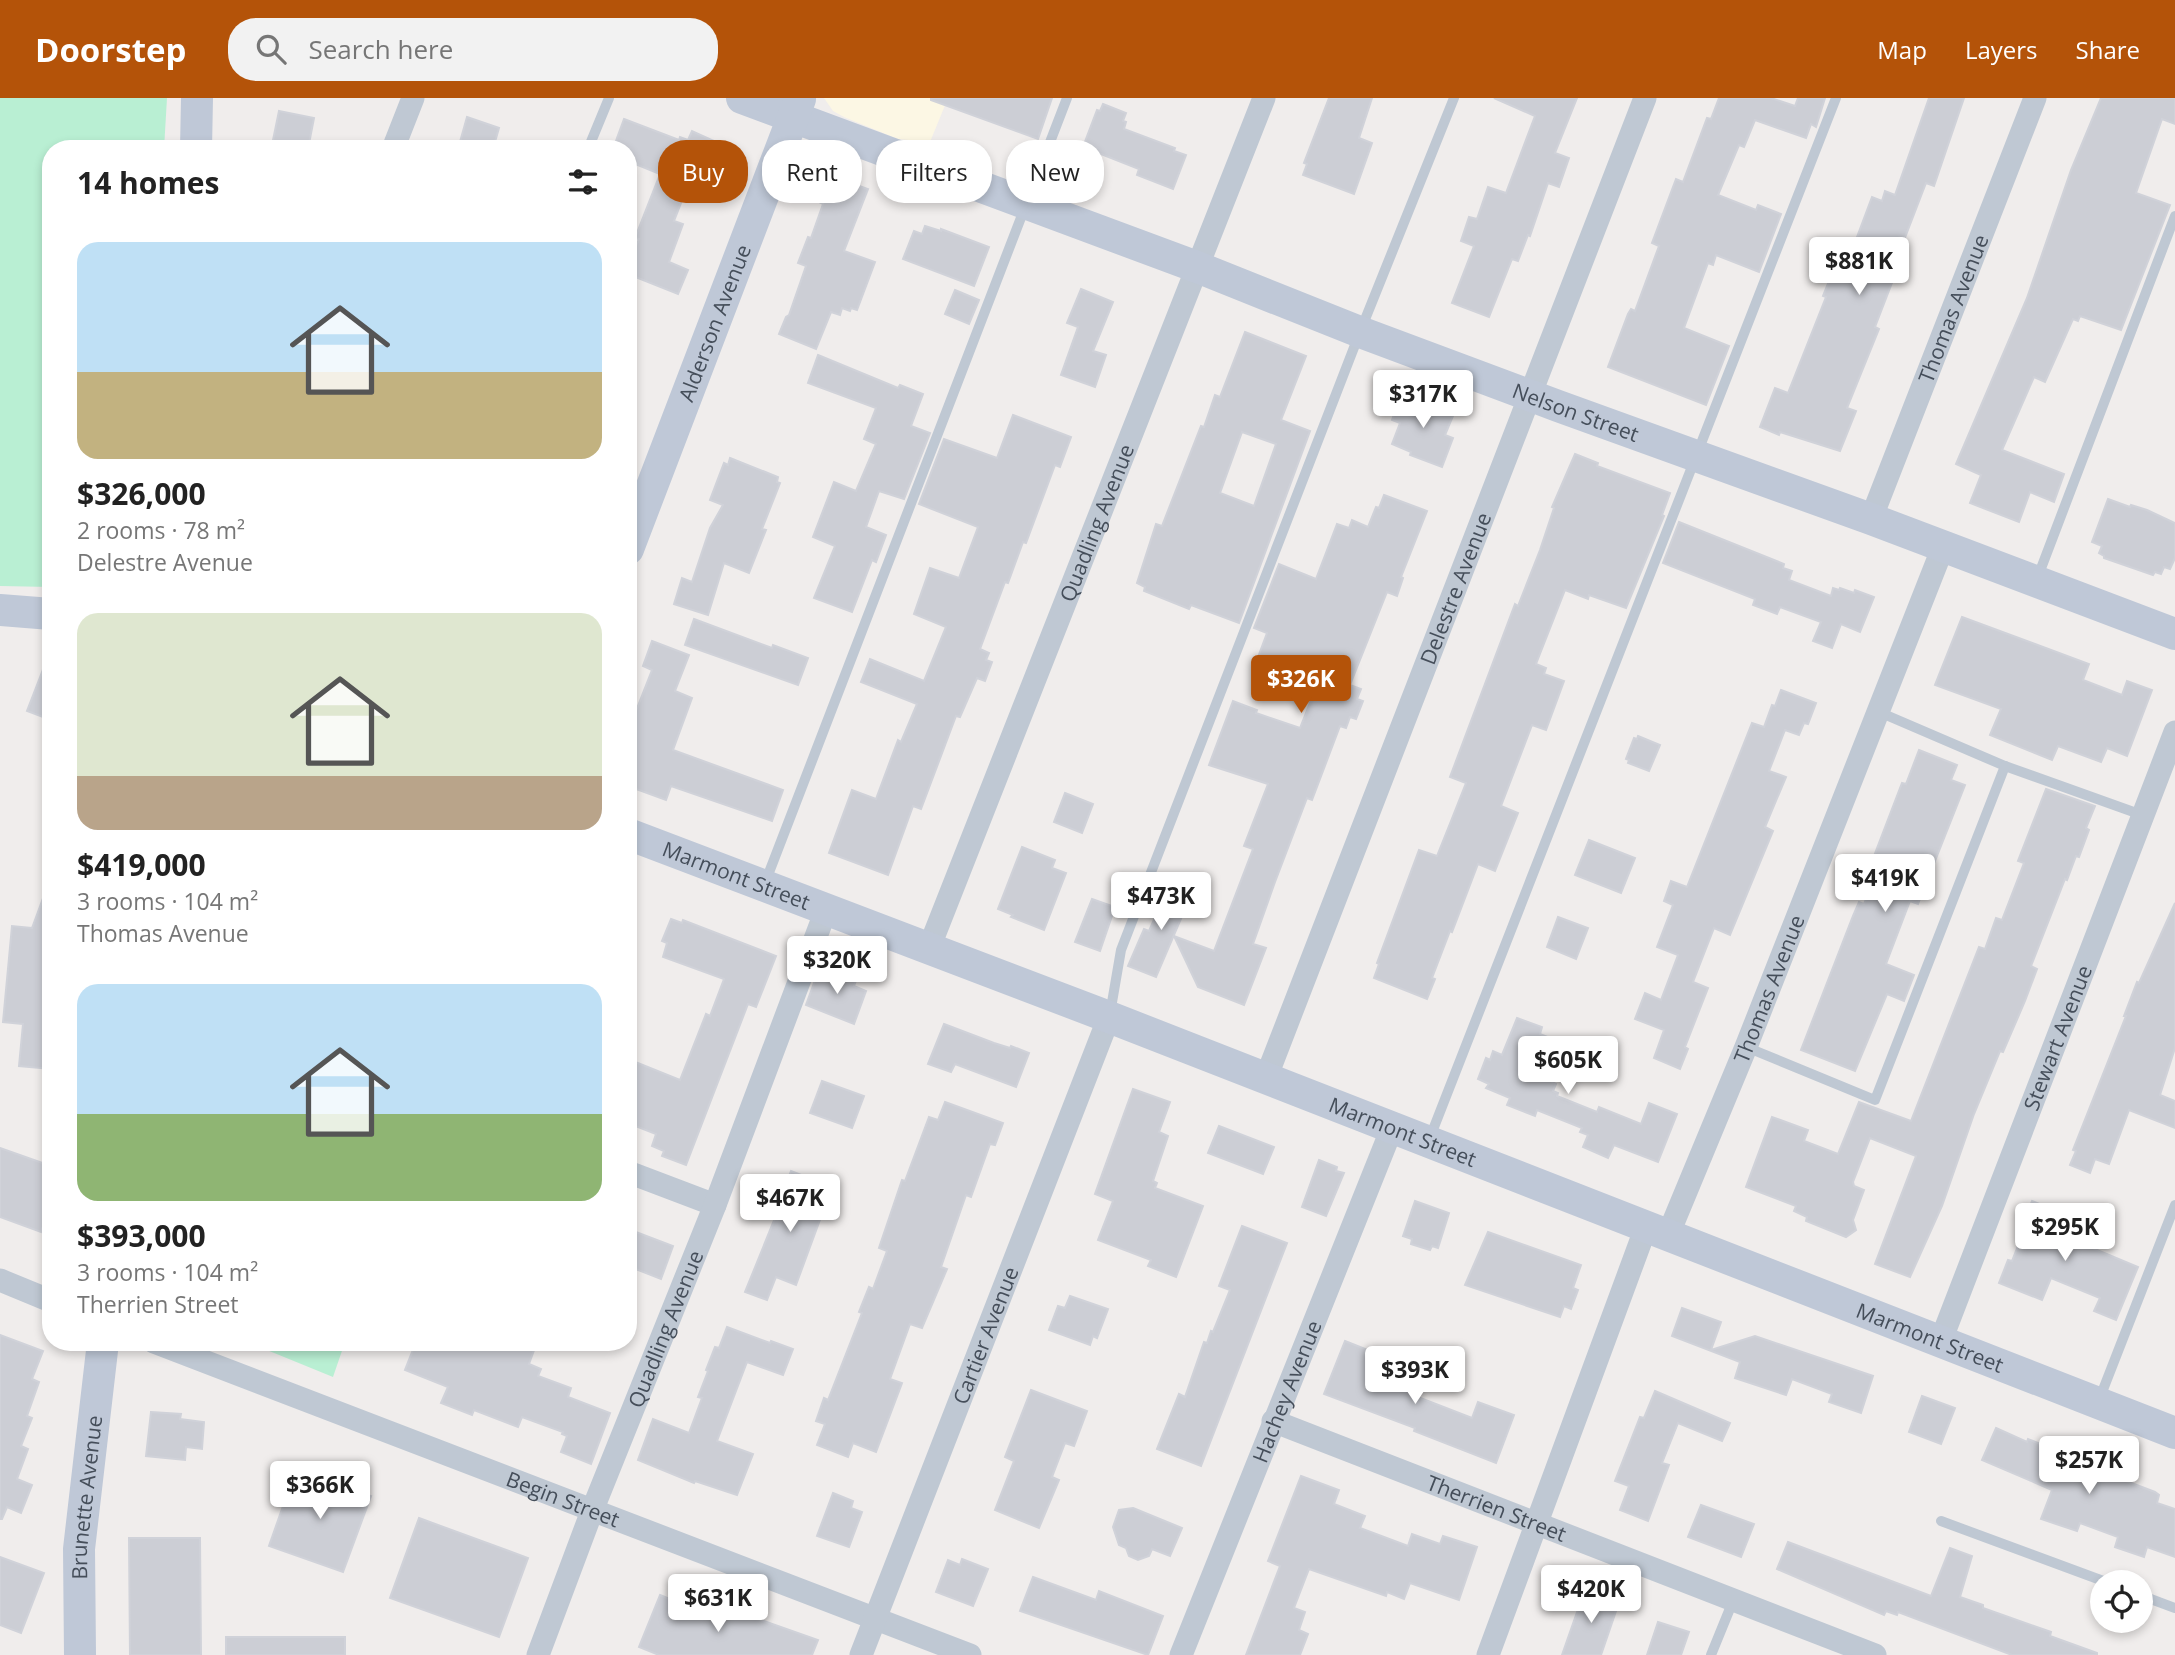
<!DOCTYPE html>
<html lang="en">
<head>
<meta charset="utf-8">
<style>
	body { margin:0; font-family:"Open Sans",sans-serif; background:#f2f2f2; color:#222; height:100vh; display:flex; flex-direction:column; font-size:26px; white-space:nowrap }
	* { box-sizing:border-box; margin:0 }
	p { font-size:23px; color:#767676 }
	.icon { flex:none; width:38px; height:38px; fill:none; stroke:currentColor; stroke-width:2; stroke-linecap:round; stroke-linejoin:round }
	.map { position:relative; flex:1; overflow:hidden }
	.sheet { position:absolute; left:42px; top:42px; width:595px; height:1211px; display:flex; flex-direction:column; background:#fff; border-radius:28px; box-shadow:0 4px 10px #0003 }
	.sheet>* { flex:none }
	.hud { position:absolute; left:658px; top:42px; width:665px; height:63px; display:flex; gap:14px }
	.tools { position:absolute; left:2090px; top:1472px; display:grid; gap:14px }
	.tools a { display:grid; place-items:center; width:63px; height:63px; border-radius:50%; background:#fff; box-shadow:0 4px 10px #0003; font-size:35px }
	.price { position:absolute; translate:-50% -60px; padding:0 16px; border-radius:7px; background:#fff; color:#222; font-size:23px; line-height:46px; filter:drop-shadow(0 2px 4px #0008) }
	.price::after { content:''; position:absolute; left:50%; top:42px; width:21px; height:16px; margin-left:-10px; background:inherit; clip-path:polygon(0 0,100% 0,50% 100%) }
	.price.current { background:#b45309; color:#fff }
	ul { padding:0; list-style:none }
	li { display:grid; align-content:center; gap:14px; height:371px; padding:0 35px }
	li span { display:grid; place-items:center; height:217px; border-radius:21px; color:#555 }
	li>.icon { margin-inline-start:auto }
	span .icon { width:126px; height:126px; fill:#fffc; stroke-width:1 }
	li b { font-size:30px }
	h2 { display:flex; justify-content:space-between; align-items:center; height:84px; padding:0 35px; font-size:30px }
	.chip { padding:0 24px; border-radius:28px; background:#fff; box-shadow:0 4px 10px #0003; font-size:24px; line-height:63px }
	.chip.current { background:#b45309; color:#fff }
	header { display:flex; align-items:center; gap:42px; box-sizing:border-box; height:98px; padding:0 35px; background:#b45309; color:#fff }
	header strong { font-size:33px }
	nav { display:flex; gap:38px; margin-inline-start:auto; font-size:24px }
	.search { width:490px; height:63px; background:#f2f2f2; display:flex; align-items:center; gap:18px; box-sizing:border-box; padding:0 24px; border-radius:28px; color:#767676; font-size:26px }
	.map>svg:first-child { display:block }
	.commercial { fill:#fcf7e4 }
	.green { fill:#b9efd3 }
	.building { fill:#ccced5; stroke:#d0d2d9; stroke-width:2; fill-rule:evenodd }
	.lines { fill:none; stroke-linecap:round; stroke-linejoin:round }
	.lane { stroke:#bfc8d3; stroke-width:10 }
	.street { stroke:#bfc8d3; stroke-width:23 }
	.secondary { stroke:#bfc8d7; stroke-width:32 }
	.labels { text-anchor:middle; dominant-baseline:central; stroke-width:7; stroke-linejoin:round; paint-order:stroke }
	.street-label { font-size:21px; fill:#454e5a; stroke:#fff }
</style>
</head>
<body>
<header>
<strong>Doorstep</strong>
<div class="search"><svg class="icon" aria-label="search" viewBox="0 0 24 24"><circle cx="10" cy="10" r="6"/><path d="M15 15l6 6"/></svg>Search here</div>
<nav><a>Map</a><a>Layers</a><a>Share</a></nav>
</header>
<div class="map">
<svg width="2175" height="1557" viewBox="0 0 2175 1557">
	<rect width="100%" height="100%" fill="#f0edec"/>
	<polygon class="commercial" points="824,0 948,0 930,44 898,41 844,19 833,13"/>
	<g class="green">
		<polygon points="0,0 167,0 164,51 51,51 51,489 0,488"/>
		<polygon points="247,1244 345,1244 333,1279"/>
	</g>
	<g class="building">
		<polygon points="931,0 1052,0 1038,41 931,2"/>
		<polygon points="1329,0 1372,0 1359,40 1372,45 1354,96 1303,77 1307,66 1304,65"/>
		<polygon points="1494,0 1577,0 1555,55 1569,60 1559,89 1548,85 1530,138 1528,137 1518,163 1512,161 1489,219 1452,205 1474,148 1461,143 1469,119 1477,121 1488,89 1506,95 1535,18"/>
		<polygon points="1719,0 1771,0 1795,8 1798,0 1825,0 1816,29 1811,26 1806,40 1755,22 1744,49 1739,47 1718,97 1756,112 1758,107 1781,116 1759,174 1716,157 1713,167 1708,165 1684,230 1729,248 1706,307 1608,269 1628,216 1631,211 1635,213 1659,148 1652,145 1676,81 1683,84 1707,20 1711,21"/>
		<polygon points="1929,0 1964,0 1934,88 1926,85 1896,163 1900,164 1875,229 1879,231 1847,310 1856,313 1840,353 1780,334 1779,337 1760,329 1775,290 1788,295 1826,199 1823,198 1845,143 1854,147 1872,99 1882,103 1885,93 1895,97"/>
		<polygon points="2101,0 2175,0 2175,26 2162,21 2136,95 2170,107 2121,232 2080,218 2078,223 2073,221 2045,284 2034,279 2002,352 2064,376 2054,404 2030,394 2019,424 1970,405 1981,377 1956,366 2027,200 2071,72"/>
		<polygon points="1103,6 1126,15 1123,23 1126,24 1124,31 1175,50 1174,53 1186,57 1173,91 1137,77 1139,71 1083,49 1097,12 1100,13"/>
		<polygon points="279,13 314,20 308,51 292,51 272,47"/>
		<polygon points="467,19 499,30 493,51 458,51"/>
		<polygon points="624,21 679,42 680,39 688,42 692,33 725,48 711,78 697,72 694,78 692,77 674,123 683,126 669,164 688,172 678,196 628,176 628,167 639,141 635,140 660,76 628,63 628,51 613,51"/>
		<polygon points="829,77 868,91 844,153 875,164 857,212 851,210 850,213 842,210 840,217 831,214 816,251 779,236 786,219 789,217 806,168 798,165 808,139 811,140 823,106 819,104"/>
		<polygon points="925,128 941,133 941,131 989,149 974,188 903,161 914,133 922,136"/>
		<polygon points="1081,191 1113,204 1093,253 1106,257 1095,289 1061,277 1078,229 1067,225"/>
		<polygon points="955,192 979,202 969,226 945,216"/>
		<path d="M1245,234L1306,258L1281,322L1310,333L1239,525L1191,507L1189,511L1144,493L1145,489L1137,485L1156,426L1162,428L1201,328L1204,329L1215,297L1220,299ZM1242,334L1276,346L1254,408L1220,395Z"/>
		<polygon points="818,257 898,290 900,287 923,296 911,328 930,335 904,401 879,393 866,429 886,437 876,464 872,462 852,514 814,500 835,448 813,439 834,384 856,393 876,346 864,341 876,310 808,285"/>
		<polygon points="1401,297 1422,305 1423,301 1455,313 1445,337 1453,340 1442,369 1410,357 1411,354 1392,346 1400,325 1392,322"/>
		<polygon points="1013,317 1071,339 1060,369 1055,367 1026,445 1023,444 1008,485 1005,484 980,551 989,555 986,562 992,564 985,583 977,580 960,619 956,618 921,711 913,708 888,777 829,755 852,692 876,701 898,642 901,644 917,606 861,584 870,561 924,583 946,529 914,516 930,470 959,480 978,429 919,406 944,341 997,360"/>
		<polygon points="1575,356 1598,365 1597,368 1670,395 1662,417 1664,418 1626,510 1589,497 1588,501 1565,492 1536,566 1546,570 1544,576 1564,583 1546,632 1532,627 1501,708 1518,715 1495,773 1478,766 1452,834 1450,833 1432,880 1435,881 1427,901 1374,880 1379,866 1377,865 1419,752 1437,758 1451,723 1466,685 1450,679 1515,506 1518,508 1540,452 1554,410 1552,409"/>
		<polygon points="730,360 778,379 777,384 780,385 762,431 766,432 749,475 724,465 708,517 674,506 682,480 692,484 710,430 723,407 710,402 724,365 728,367"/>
		<polygon points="1384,397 1427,413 1401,479 1403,480 1397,498 1387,494 1350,587 1361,591 1357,601 1363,603 1356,621 1350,619 1346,630 1340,628 1312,702 1307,700 1275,784 1253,846 1266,850 1244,907 1198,889 1174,838 1214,853 1253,751 1244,748 1268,686 1209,667 1233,603 1257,612 1256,615 1300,630 1315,592 1254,570 1267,535 1254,530 1279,466 1316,481 1337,426 1349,430 1352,422 1368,429 1376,409 1379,410"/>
		<polygon points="2108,401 2130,409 2131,407 2147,412 2175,425 2175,460 2170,471 2164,469 2161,476 2155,474 2153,477 2104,460 2104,458 2099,455 2102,448 2092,444"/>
		<polygon points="1679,424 1784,466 1783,470 1792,473 1789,482 1831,498 1833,490 1839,492 1840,490 1854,495 1855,492 1874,499 1860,534 1841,526 1832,550 1813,543 1821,524 1780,509 1777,516 1753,507 1755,501 1663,465"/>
		<polygon points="1962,519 2089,566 2083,582 2122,597 2127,583 2152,592 2127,658 2107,650 2101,664 2058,648 2052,662 1990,637 2001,611 1935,587"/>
		<polygon points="694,521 772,550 773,547 808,560 798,587 685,547"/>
		<polygon points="652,543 689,557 675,593 692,600 673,652 783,692 772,723 671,688 666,702 628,688 628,621 632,623 652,572 643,568"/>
		<polygon points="49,556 51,556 51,622 27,613"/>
		<polygon points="1781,592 1816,605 1808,626 1804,625 1799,637 1785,632 1769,673 1786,679 1765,729 1773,733 1730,837 1714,830 1693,884 1708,890 1685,949 1688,951 1680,971 1654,960 1664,932 1635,921 1645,895 1661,902 1678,857 1657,849 1673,807 1664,803 1671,783 1687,789 1752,625 1764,629 1772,607 1775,608"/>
		<polygon points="1638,638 1660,647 1649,673 1628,665 1629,662 1626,661 1634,640 1637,641"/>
		<polygon points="1919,652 1957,667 1951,682 1965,687 1918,806 1910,803 1886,866 1914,877 1904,903 1887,896 1855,973 1801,952 1853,818 1859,804 1864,806 1878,769 1871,766 1902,685 1906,686"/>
		<polygon points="2046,691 2095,708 2086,730 2089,732 2079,759 2076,758 2067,782 2065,781 2031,868 2037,871 2025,903 2003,954 2000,953 1974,1016 1942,1108 1910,1179 1875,1166 1916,1058 1870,1040 1853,1084 1854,1088 1864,1092 1853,1122 1856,1132 1846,1139 1806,1123 1807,1119 1794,1113 1796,1108 1746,1089 1772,1019 1808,1032 1804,1043 1838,1056 1859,1004 1911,1023 1979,849 1985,851 1996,820 2002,822 2024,765 2018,763"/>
		<polygon points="1065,695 1093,706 1082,735 1054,724"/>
		<polygon points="1589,742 1635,760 1621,795 1575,777"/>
		<polygon points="1022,749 1055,762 1052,770 1066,775 1044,832 1011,819 1013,817 998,811"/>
		<polygon points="49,784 51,784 51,971 19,968 23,926 3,924 12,828 32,830"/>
		<polygon points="1170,785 1192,795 1156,879 1128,868 1144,831 1149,833"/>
		<polygon points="1092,801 1115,809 1100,853 1075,844"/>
		<polygon points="2175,805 2175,950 2160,997 2175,1003 2175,1030 2129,1012 2109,1066 2095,1061 2090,1075 2070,1067 2076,1053 2073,1052 2126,918 2124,918 2137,884 2139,885"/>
		<polygon points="1558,819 1588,830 1576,861 1547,849"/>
		<polygon points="671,821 682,825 683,822 776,858 756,909 748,906 686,1067 662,1058 664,1053 652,1048 656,1036 628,1025 628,961 680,982 706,916 710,918 724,881 663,859 667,845 662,843"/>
		<polygon points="835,871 857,880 854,888 866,893 854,926 806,907 818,874 832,879"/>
		<polygon points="1517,920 1542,929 1540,936 1567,947 1552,984 1556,986 1553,993 1558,995 1557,998 1597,1014 1599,1009 1641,1026 1649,1005 1677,1016 1658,1064 1614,1047 1608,1060 1583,1049 1588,1037 1580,1034 1582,1030 1537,1012 1535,1018 1507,1007 1510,1000 1486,990 1489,986 1478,981 1486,960 1490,962 1493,953 1502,957"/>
		<polygon points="944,926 994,945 1010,950 1011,948 1029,955 1016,989 955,966 951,974 928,966"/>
		<polygon points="822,983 864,998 852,1030 810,1015"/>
		<polygon points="1133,991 1170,1004 1159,1034 1168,1038 1153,1083 1157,1085 1155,1090 1203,1108 1176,1179 1148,1168 1151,1162 1098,1142 1113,1103 1095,1096"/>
		<polygon points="945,1004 1003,1025 995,1047 990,1046 971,1099 966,1097 941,1169 947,1171 922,1230 910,1226 890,1281 902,1285 876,1354 853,1345 848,1359 817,1347 825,1326 816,1323 824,1300 828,1302 862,1215 859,1214 869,1189 873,1191 887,1153 879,1150 902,1082 905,1083 929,1019 938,1022"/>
		<polygon points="1219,1028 1274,1049 1263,1076 1208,1055"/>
		<polygon points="0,1050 51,1068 51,1105 41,1134 0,1119"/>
		<polygon points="1319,1062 1337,1069 1336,1073 1344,1075 1326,1118 1302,1109"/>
		<polygon points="791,1073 832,1089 796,1187 776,1179 767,1202 745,1194 779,1110 777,1109"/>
		<polygon points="1415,1103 1449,1115 1438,1150 1432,1148 1430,1152 1411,1146 1412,1141 1403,1138"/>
		<polygon points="2032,1103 2074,1120 2066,1139 2138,1169 2116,1222 2094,1213 2100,1200 2051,1180 2042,1202 1999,1185 2008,1162 2012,1163 2026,1127 2023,1126"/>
		<polygon points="1242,1128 1287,1145 1201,1368 1157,1351 1179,1296 1185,1299 1204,1244 1207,1245 1211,1233 1213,1234 1230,1192 1219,1188"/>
		<polygon points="628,1131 673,1148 661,1181 628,1168"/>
		<polygon points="1488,1134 1581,1167 1573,1190 1578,1192 1571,1211 1564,1208 1560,1219 1465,1187"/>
		<polygon points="1070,1198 1108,1211 1097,1240 1093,1238 1090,1247 1049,1232 1058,1208 1065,1210"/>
		<polygon points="1682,1210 1721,1224 1711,1252 1755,1238 1873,1278 1861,1315 1829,1304 1832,1296 1792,1281 1786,1297 1735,1280 1740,1264 1672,1238"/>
		<polygon points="727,1229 770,1245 771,1243 793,1251 783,1277 747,1264 717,1343 753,1356 737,1397 695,1383 694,1385 638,1362 653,1321 689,1335 702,1300 698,1299 708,1273 706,1272 715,1249 719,1250"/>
		<polygon points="0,1237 43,1253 32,1281 39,1284 27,1318 32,1320 21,1348 28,1351 17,1381 32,1387 21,1415 7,1409 2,1421 0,1421"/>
		<polygon points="1345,1243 1388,1260 1379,1284 1472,1320 1478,1304 1514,1317 1496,1365 1414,1333 1415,1330 1324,1296"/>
		<polygon points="416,1244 537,1244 529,1266 541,1271 538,1278 571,1290 568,1299 610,1315 591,1366 561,1354 567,1338 562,1336 563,1334 522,1319 518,1329 474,1312 472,1317 441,1305 448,1289 405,1272"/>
		<polygon points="1031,1292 1087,1313 1074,1348 1065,1345 1052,1379 1059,1382 1039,1430 995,1412 1014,1363 1005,1359"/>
		<polygon points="1655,1293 1730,1325 1722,1343 1678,1325 1662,1365 1669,1367 1648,1423 1620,1412 1629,1388 1615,1383 1640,1319 1644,1320"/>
		<polygon points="1922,1298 1955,1310 1941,1346 1909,1334"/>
		<polygon points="151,1314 181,1316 180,1321 204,1324 202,1351 186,1349 185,1362 146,1358"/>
		<polygon points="1996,1330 2027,1344 2028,1341 2046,1348 2044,1352 2155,1394 2159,1397 2157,1405 2175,1411 2175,1459 2147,1449 2144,1459 2115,1449 2118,1439 2080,1425 2077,1433 2041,1421 2052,1392 1982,1362"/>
		<polygon points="296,1371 371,1398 343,1474 269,1448"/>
		<polygon points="1301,1378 1339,1392 1334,1406 1365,1418 1360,1430 1408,1448 1412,1436 1440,1446 1443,1438 1477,1449 1459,1502 1410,1485 1404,1501 1387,1494 1386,1498 1309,1471 1294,1510 1305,1514 1299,1532 1308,1536 1300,1557 1246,1557 1280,1468 1268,1463"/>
		<polygon points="833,1395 853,1403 851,1410 862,1414 849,1449 817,1438"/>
		<polygon points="1701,1407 1754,1426 1741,1459 1688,1439"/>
		<polygon points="1133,1410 1182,1430 1170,1458 1152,1451 1149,1458 1138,1462 1129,1458 1126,1450 1119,1447 1113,1429 1119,1412"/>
		<polygon points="419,1420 528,1460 499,1539 390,1500"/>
		<polygon points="129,1440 200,1440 201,1557 130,1557"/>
		<polygon points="1788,1444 1931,1498 1950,1450 1972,1458 1960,1499 1983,1507 1983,1510 2051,1534 2050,1538 2097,1555 2097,1557 2012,1557 1898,1514 1897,1517 1886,1513 1884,1517 1777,1471"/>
		<polygon points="0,1459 44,1475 21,1535 0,1527"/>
		<polygon points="962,1461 988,1471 973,1508 936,1494 948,1462 960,1467"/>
		<polygon points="1033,1479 1096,1502 1099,1493 1163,1518 1148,1557 1020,1513"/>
		<polygon points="1591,1490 1616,1498 1611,1511 1616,1513 1601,1557 1562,1557 1582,1500 1587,1501"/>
		<polygon points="660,1497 716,1520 721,1508 818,1542 812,1557 659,1557 639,1549"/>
		<polygon points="1658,1524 1689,1534 1681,1557 1647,1557"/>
		<rect x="226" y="1539" width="119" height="18"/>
	</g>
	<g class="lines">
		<g class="lane">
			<polyline points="588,51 609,0"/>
			<polyline points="2037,481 2175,118"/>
			<polyline points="1879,614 2005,668 2142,717"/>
			<polyline points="765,785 1067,0"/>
			<polyline points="1110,916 1121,852 1360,234 1454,0"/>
			<polyline points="1746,949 1875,1002 2005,668"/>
			<polyline points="1429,1042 1836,0"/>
			<polyline points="2099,1302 2175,1107"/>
			<polyline points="1941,1423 2106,1484"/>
			<polyline points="2140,1497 2175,1510"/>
			<polyline points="1711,1557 1733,1503"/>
		</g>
		<g class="street">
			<polyline points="393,51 413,0"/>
			<path id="s1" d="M1871,421L2035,0"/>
			<path id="s2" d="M929,850L1264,0"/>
			<path id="s3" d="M1266,980L1645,0"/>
			<polyline points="628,1074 715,1107"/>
			<path id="s4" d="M1668,1137L1746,949L1943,449"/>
			<polyline points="0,1182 51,1203"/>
			<path id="s5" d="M154,1244L970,1557"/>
			<path id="s6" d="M1940,1245L2175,634"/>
			<path id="s7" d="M1273,1323L1875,1557"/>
			<path id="s8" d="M538,1557L592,1413L715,1107L826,812"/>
			<path id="s9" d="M861,1557L1109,919"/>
			<path id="s10" d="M1181,1557L1392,1030"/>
			<polyline points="1488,1557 1646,1129"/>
		</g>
		<g class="secondary">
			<path id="s11" d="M742,0L1197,169L1360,234L1558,308L1871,421L2175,536"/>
			<polyline points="196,51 197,0"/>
			<path id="s12" d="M628,451L800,1"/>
			<polyline points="0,512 51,516"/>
			<path id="s13" d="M628,736L1109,919L2175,1335"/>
			<path id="s14" d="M80,1557L79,1451L103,1244"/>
		</g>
	</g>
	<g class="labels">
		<g class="street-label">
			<text stroke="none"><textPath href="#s1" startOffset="226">Thomas Avenue</textPath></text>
			<text stroke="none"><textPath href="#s12" startOffset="242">Alderson Avenue</textPath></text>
			<text stroke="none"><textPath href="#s11" startOffset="891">Nelson Street</textPath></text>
			<text stroke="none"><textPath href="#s2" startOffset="457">Quadling Avenue</textPath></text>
			<text stroke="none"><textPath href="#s3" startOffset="525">Delestre Avenue</textPath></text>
			<text stroke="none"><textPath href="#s13" startOffset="116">Marmont Street</textPath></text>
			<text stroke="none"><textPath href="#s4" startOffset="266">Thomas Avenue</textPath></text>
			<text stroke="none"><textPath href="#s6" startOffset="327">Stewart Avenue</textPath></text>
			<text stroke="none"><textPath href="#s13" startOffset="830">Marmont Street</textPath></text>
			<text stroke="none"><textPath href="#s8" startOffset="350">Quadling Avenue</textPath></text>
			<text stroke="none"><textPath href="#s9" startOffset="343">Cartier Avenue</textPath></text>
			<text stroke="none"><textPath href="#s13" startOffset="1396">Marmont Street</textPath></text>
			<text stroke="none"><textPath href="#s10" startOffset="284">Hachey Avenue</textPath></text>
			<text stroke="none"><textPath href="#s14" startOffset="158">Brunette Avenue</textPath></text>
			<text stroke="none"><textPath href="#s5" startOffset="438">Begin Street</textPath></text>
			<text stroke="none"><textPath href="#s7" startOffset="240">Therrien Street</textPath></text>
		</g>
	</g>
</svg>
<div class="tools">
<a><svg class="icon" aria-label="locate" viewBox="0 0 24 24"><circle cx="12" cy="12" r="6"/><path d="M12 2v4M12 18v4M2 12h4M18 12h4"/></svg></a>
</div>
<b class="price" style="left:1859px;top:199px">$881K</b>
<b class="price" style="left:1423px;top:332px">$317K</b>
<b class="price current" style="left:1301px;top:617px">$326K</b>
<b class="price" style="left:1885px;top:816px">$419K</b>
<b class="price" style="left:1161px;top:834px">$473K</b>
<b class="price" style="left:837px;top:898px">$320K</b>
<b class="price" style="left:1568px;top:998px">$605K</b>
<b class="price" style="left:790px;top:1136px">$467K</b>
<b class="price" style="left:2065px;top:1165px">$295K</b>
<b class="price" style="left:1415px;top:1308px">$393K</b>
<b class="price" style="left:2089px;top:1398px">$257K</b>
<b class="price" style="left:320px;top:1423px">$366K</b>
<b class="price" style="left:1591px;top:1527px">$420K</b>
<b class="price" style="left:718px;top:1536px">$631K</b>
<div class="hud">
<a class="chip current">Buy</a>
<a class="chip">Rent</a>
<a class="chip">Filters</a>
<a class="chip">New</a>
</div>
<section class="sheet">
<h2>14 homes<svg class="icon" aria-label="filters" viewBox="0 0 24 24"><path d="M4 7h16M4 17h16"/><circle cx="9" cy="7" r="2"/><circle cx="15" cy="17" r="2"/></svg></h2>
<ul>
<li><span style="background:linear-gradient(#bfe0f5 60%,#c2b280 0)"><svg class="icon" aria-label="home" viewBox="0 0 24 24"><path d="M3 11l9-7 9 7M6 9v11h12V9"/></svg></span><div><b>$326,000</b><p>2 rooms · 78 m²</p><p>Delestre Avenue</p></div></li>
<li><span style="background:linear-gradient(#dfe7d0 75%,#b9a48a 0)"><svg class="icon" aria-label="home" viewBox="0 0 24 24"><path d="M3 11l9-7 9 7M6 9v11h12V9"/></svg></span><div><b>$419,000</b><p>3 rooms · 104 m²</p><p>Thomas Avenue</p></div></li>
<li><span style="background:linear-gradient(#bfe0f5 60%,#8fb573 0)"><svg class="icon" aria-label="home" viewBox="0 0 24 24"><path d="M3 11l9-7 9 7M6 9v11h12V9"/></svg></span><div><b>$393,000</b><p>3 rooms · 104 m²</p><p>Therrien Street</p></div></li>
</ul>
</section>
</div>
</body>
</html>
